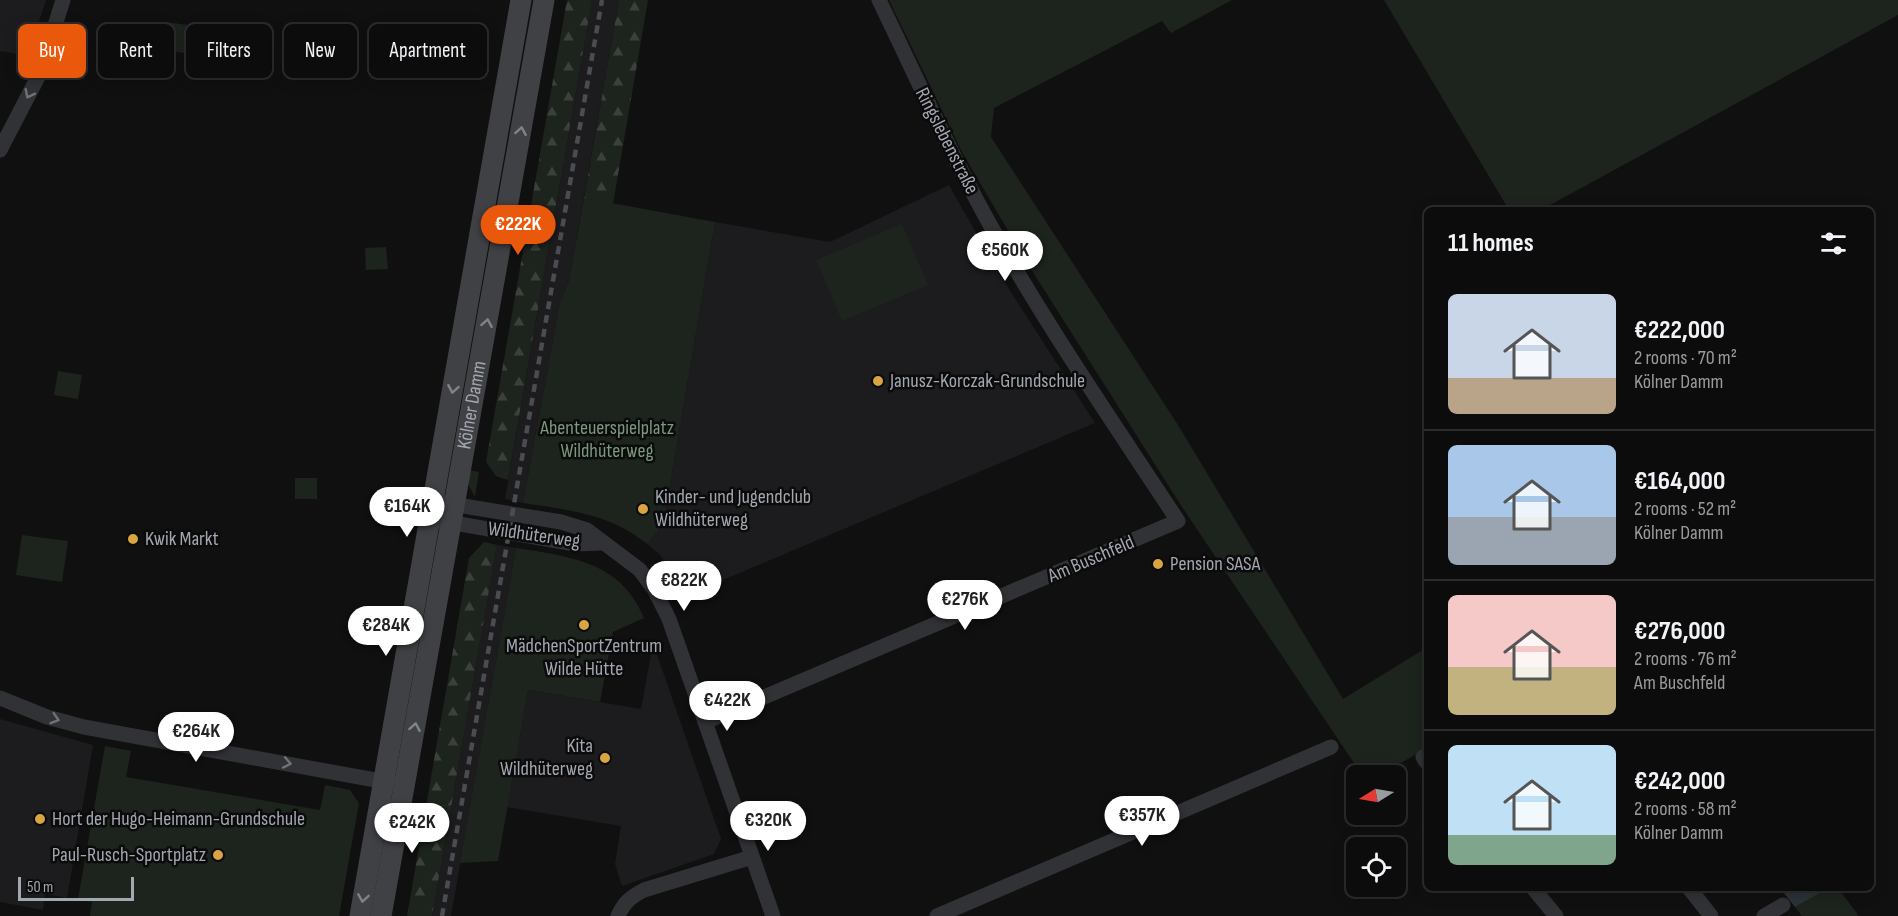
<!DOCTYPE html>
<html lang="en">
<head>
<meta charset="utf-8">
<style>
	body { margin:0; font-family:"Sofia Sans Condensed",sans-serif; background:#1a1a1b; color:#f1f3f6; height:100vh; display:flex; flex-direction:column; font-size:22px; white-space:nowrap }
	* { box-sizing:border-box; margin:0 }
	p { font-size:20px; color:#9a9b9d }
	.icon { flex:none; width:33px; height:33px; fill:none; stroke:currentColor; stroke-width:2; stroke-linecap:round; stroke-linejoin:round }
	.map { position:relative; flex:1; overflow:hidden }
	.drawer { position:absolute; left:1424px; top:207px; width:450px; height:684px; display:flex; flex-direction:column; background:#0c0c0d; border-radius:9px; box-shadow:0 3px 15px #0003,0 0 0 2px #2c2c2e }
	.drawer>* { flex:none }
	.hud { position:absolute; left:18px; top:24px; width:570px; height:54px; display:flex; gap:12px }
	.needle { width:39px; rotate:259deg }
	.controls { position:absolute; left:1346px; top:765px; display:grid; gap:12px }
	.controls a { display:grid; place-items:center; width:60px; height:60px; border-radius:9px; background:#0c0c0d; box-shadow:0 3px 15px #0003,0 0 0 2px #2c2c2e; font-size:30px }
	.scale { position:absolute; left:18px; bottom:15px; width:116px; box-sizing:border-box; padding-left:6px; border:3px solid #a3a7b0; border-top:0; font-size:16px; line-height:21px; white-space:nowrap; color:#a3a7b0; -webkit-text-stroke:4px #0b0b0c; paint-order:stroke }
	.price { position:absolute; translate:-50% -51px; padding:0 14px; border-radius:21px; background:#fff; color:#222; font-size:20px; line-height:39px; filter:drop-shadow(0 2px 3px #0008) }
	.price::after { content:''; position:absolute; left:50%; top:36px; width:18px; height:14px; margin-left:-9px; background:inherit; clip-path:polygon(0 0,100% 0,50% 100%) }
	.price.on { background:#ea580c; color:#fff }
	ul { padding:0; list-style:none }
	li { display:flex; align-items:center; gap:18px; height:150px; padding:0 24px }
	li+li { border-top:2px solid #2c2c2e }
	li span { display:grid; place-items:center; flex:none; width:168px; height:120px; border-radius:9px; color:#555 }
	li>.icon { margin-inline-start:auto }
	span .icon { width:72px; height:72px; fill:#fffc; stroke-width:1 }
	li b { font-size:26px }
	h2 { display:flex; justify-content:space-between; align-items:center; height:72px; padding:0 24px; font-size:26px }
	.pill { padding:0 21px; border-radius:9px; background:#0c0c0d; box-shadow:0 3px 15px #0003,0 0 0 2px #2c2c2e; font-size:21px; line-height:54px }
	.pill.on { background:#ea580c; color:#fff }
	.map>svg:first-child { display:block }
	.built { fill:#1c1c1e }
	.green { fill:#1d231d }
	.forest { fill:url(#forest-firs) }
	.water { fill:#2b3238 }
	.lines { fill:none; stroke-linecap:round; stroke-linejoin:round }
	.street { stroke:#313235; stroke-width:15 }
	.secondary { stroke:#404145; stroke-width:21 }
	.rail { stroke:#4b4c50; stroke-width:4.5; stroke-dasharray:8 6; stroke-linecap:butt }
	.oneway { stroke:#707279 }
	.oneway2 { stroke:#80838b }
	.poi-dot { fill:#d8a541; stroke:#0b0b0c; stroke-width:2 }
	.labels { text-anchor:middle; dominant-baseline:central; stroke-width:5; stroke-linejoin:round; paint-order:stroke }
	.street-label { font-size:20px; fill:#a3a7b0; stroke:#0b0b0c }
	.poi-label { font-size:20px; fill:#a3a7b0; stroke:#0b0b0c; text-anchor:start }
	.park-label { font-size:20px; fill:#7c997e; stroke:#0b0b0c }
</style>
</head>
<body>
<div class="map">
<svg width="1898" height="916" viewBox="0 0 1898 916">
	<defs>
		<pattern id="forest-firs" width="22" height="20" patternUnits="userSpaceOnUse" patternTransform="scale(1.5)"><rect width="22" height="20" fill="#1d231d"/><path d="M5 1l3.5 6h-7zM16 11l3.5 6h-7z" fill="#3b403b"/></pattern>
	</defs>
	<rect width="100%" height="100%" fill="#101011"/>
	<g class="built">
		<polygon points="0,0 46,0 28,56 0,51"/>
		<polygon points="592,0 619,0 569,280 560,302 523,503 505,499"/>
		<polygon points="949,185 1000,275 1095,423 685,596 676,577 659,554 647,544 663,526 715,222 830,242"/>
		<polygon points="497,545 516,548 451,916 432,916"/>
		<polygon points="653,643 721,839 714,854 622,886 615,864 621,826 507,807 528,690 641,709"/>
		<polygon points="0,719 93,745 67,898 45,894 43,910 0,902"/>
	</g>
	<g class="green">
		<polygon points="889,0 1232,0 1171,33 1162,21 994,108 991,137 1178,425 1343,699 1426,648 1426,749 1379,775 1362,775 1182,507 1024,258 962,152"/>
		<polygon points="1384,0 1898,0 1898,15 1541,210 1509,210"/>
		<polygon points="166,22 195,26 191,54 163,50"/>
		<path d="M584,198L715,222L663,526L647,544C611,514 568,510 523,503L560,302L569,280Z"/>
		<polygon points="902,224 928,285 842,321 816,260"/>
		<polygon points="386,247 388,269 366,270 365,248"/>
		<polygon points="58,371 82,375 78,399 54,395"/>
		<polygon points="468,470 479,472 475,497 468,484"/>
		<rect x="295" y="478" width="22" height="21"/>
		<polygon points="22,535 68,541 62,582 16,575"/>
		<path d="M516,548C569,556 622,562 644,618L613,632L600,702L528,690L498,861L460,863Z"/>
		<polygon points="105,746 131,751 126,777 320,810 325,785 350,790 359,803 339,916 90,916 92,902 78,899"/>
		<polygon points="1829,888 1838,888 1859,916 1802,916 1795,907"/>
	</g>
	<g class="forest">
		<polygon points="567,0 592,0 508,480 496,476 486,462"/>
		<polygon points="619,0 648,0 613,204 584,198"/>
		<polygon points="484,542 497,545 432,916 407,916 469,558"/>
	</g>
	<polygon class="water" points="1780,888 1829,888 1795,907"/>
	<g class="lines">
		<g class="street">
			<polyline points="0,150 40,73 63,0"/>
			<polyline points="445,503 561,522 587,530 640,570 654,589 669,619 773,916"/>
			<polyline points="442,521 575,544 603,543"/>
			<polyline points="0,698 47,717 84,727 392,783"/>
			<path d="M705,722L1178,521C1113,422 1045,324 988,221C948,149 915,74 879,0"/>
			<polyline points="1423,757 1426,762"/>
			<polyline points="1533,888 1556,916"/>
			<polyline points="1689,888 1711,916"/>
			<path d="M618,916C624,902 631,897 644,890L752,857"/>
			<polyline points="937,916 1331,747"/>
			<polyline points="1764,916 1783,905"/>
		</g>
		<g class="secondary">
			<polyline points="360,916 521,0"/>
			<path id="s1" d="M381,916L544,0"/>
		</g>
		<polyline class="rail" points="442,916 602,0"/>
	</g>
	<defs><path id="oneway-chevron" d="M-2-3.5L2.5 0L-2 3.5" fill="none" stroke-width="1.6" stroke-linecap="round" stroke-linejoin="round" transform="scale(1.5)"/></defs>
	<g class="oneway">
		<use href="#oneway-chevron" transform="translate(29 94) rotate(117)"/>
		<use href="#oneway-chevron" transform="translate(55 719) rotate(17)"/>
		<use href="#oneway-chevron" transform="translate(287 763) rotate(11)"/>
	</g>
	<g class="oneway2">
		<use href="#oneway-chevron" transform="translate(521 131) rotate(-80)"/>
		<use href="#oneway-chevron" transform="translate(487 323) rotate(-80)"/>
		<use href="#oneway-chevron" transform="translate(453 389) rotate(100)"/>
		<use href="#oneway-chevron" transform="translate(415 727) rotate(-80)"/>
		<use href="#oneway-chevron" transform="translate(363 898) rotate(99)"/>
	</g>
	<g class="poi-dot">
		<circle cx="878" cy="381" r="6"/>
		<circle cx="643" cy="509" r="6"/>
		<circle cx="133" cy="539" r="6"/>
		<circle cx="1158" cy="564" r="6"/>
		<circle cx="584" cy="625" r="6"/>
		<circle cx="605" cy="758" r="6"/>
		<circle cx="40" cy="819" r="6"/>
		<circle cx="218" cy="855" r="6"/>
	</g>
	<g class="labels">
		<g class="street-label">
			<text transform="translate(947 141) rotate(63)">Ringslebenstraße</text>
			<text stroke="none"><textPath href="#s1" startOffset="519">Kölner Damm</textPath></text>
			<text transform="translate(534 535) rotate(8)">Wildhüterweg</text>
			<text transform="translate(1091 559) rotate(-23)">Am Buschfeld</text>
		</g>
		<g class="poi-label">
			<text x="890" y="381">Janusz-Korczak-Grundschule</text>
			<text x="655" y="497">Kinder- und Jugendclub<tspan x="655" dy="23">Wildhüterweg</tspan></text>
			<text x="145" y="539">Kwik Markt</text>
			<text x="1170" y="564">Pension SASA</text>
			<text x="584" y="646" text-anchor="middle">MädchenSportZentrum<tspan x="584" dy="23">Wilde Hütte</tspan></text>
			<text x="593" y="746" text-anchor="end">Kita<tspan x="593" dy="23">Wildhüterweg</tspan></text>
			<text x="52" y="819">Hort der Hugo-Heimann-Grundschule</text>
			<text x="206" y="855" text-anchor="end">Paul-Rusch-Sportplatz</text>
		</g>
		<g class="park-label">
			<text x="607" y="428">Abenteuerspielplatz<tspan x="607" dy="23">Wildhüterweg</tspan></text>
		</g>
	</g>
</svg>
<div class="controls">
<a><svg class="needle" viewBox="-14 -14 28 28"><path d="M0-13l5 13h-10z" fill="#e53935"/><path d="M0 13l5-13h-10z" fill="#9a9b9d"/></svg></a>
<a><svg class="icon" aria-label="locate" viewBox="0 0 24 24"><circle cx="12" cy="12" r="6"/><path d="M12 2v4M12 18v4M2 12h4M18 12h4"/></svg></a>
</div>
<div class="scale">50 m</div>
<b class="price on" style="left:518px;top:256px">€222K</b>
<b class="price" style="left:1005px;top:282px">€560K</b>
<b class="price" style="left:407px;top:538px">€164K</b>
<b class="price" style="left:684px;top:612px">€822K</b>
<b class="price" style="left:965px;top:631px">€276K</b>
<b class="price" style="left:386px;top:657px">€284K</b>
<b class="price" style="left:727px;top:732px">€422K</b>
<b class="price" style="left:196px;top:763px">€264K</b>
<b class="price" style="left:1142px;top:847px">€357K</b>
<b class="price" style="left:768px;top:852px">€320K</b>
<b class="price" style="left:412px;top:854px">€242K</b>
<div class="hud">
<a class="pill on">Buy</a>
<a class="pill">Rent</a>
<a class="pill">Filters</a>
<a class="pill">New</a>
<a class="pill">Apartment</a>
</div>
<section class="drawer">
<h2>11 homes<svg class="icon" aria-label="filters" viewBox="0 0 24 24"><path d="M4 7h16M4 17h16"/><circle cx="9" cy="7" r="2"/><circle cx="15" cy="17" r="2"/></svg></h2>
<ul>
<li><span style="background:linear-gradient(#c9d6e8 70%,#b9a48a 0)"><svg class="icon" aria-label="home" viewBox="0 0 24 24"><path d="M3 11l9-7 9 7M6 9v11h12V9"/></svg></span><div><b>€222,000</b><p>2 rooms · 70 m²</p><p>Kölner Damm</p></div></li>
<li><span style="background:linear-gradient(#a9c7e8 60%,#9aa5b1 0)"><svg class="icon" aria-label="home" viewBox="0 0 24 24"><path d="M3 11l9-7 9 7M6 9v11h12V9"/></svg></span><div><b>€164,000</b><p>2 rooms · 52 m²</p><p>Kölner Damm</p></div></li>
<li><span style="background:linear-gradient(#f6c9c9 60%,#c2b280 0)"><svg class="icon" aria-label="home" viewBox="0 0 24 24"><path d="M3 11l9-7 9 7M6 9v11h12V9"/></svg></span><div><b>€276,000</b><p>2 rooms · 76 m²</p><p>Am Buschfeld</p></div></li>
<li><span style="background:linear-gradient(#bfe0f5 75%,#7fa58c 0)"><svg class="icon" aria-label="home" viewBox="0 0 24 24"><path d="M3 11l9-7 9 7M6 9v11h12V9"/></svg></span><div><b>€242,000</b><p>2 rooms · 58 m²</p><p>Kölner Damm</p></div></li>
</ul>
</section>
</div>
</body>
</html>
